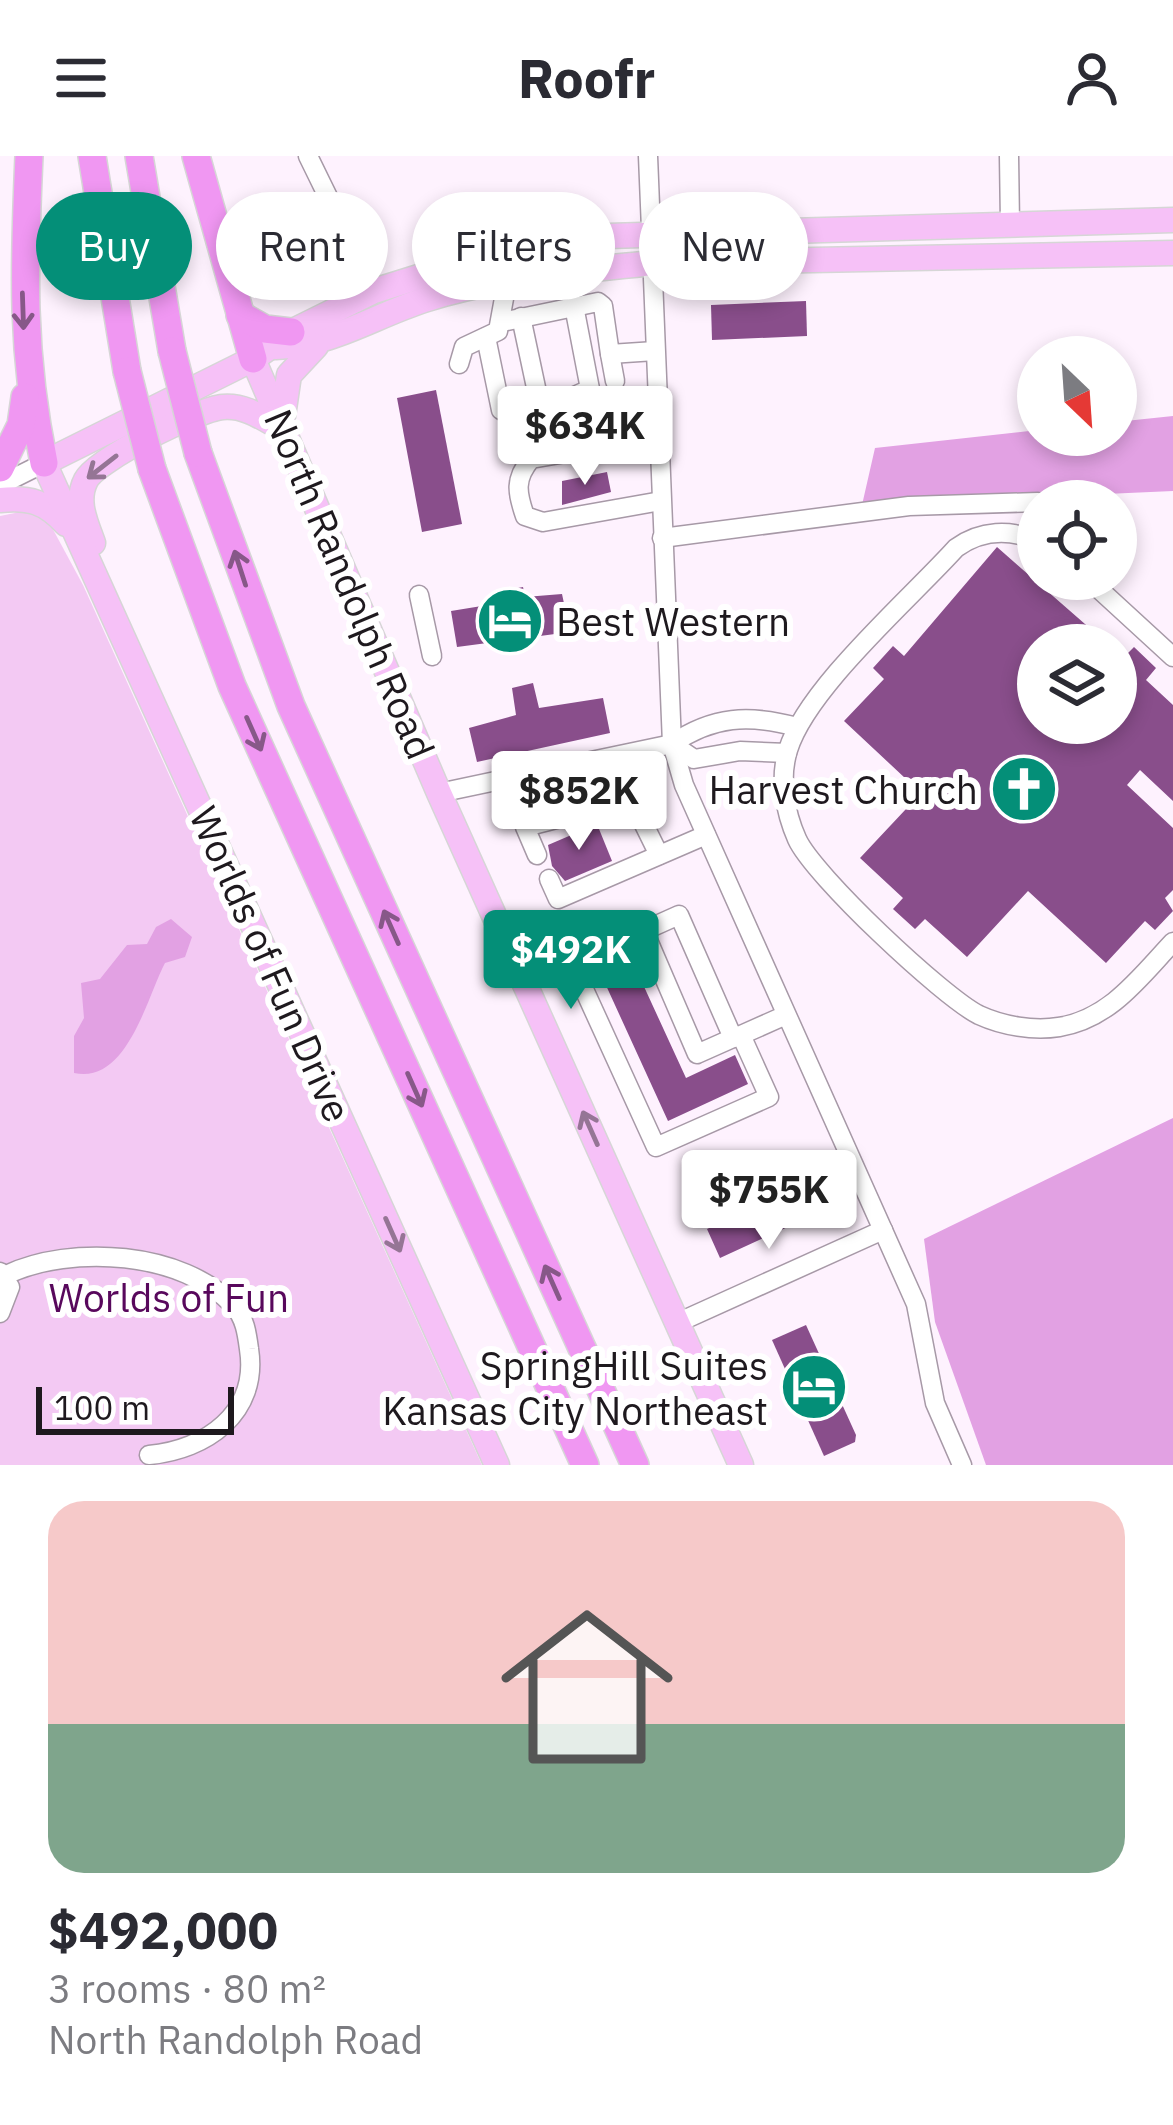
<!DOCTYPE html>
<html lang="en">
<head>
<meta charset="utf-8">
<style>
	body { margin:0; font-family:"IBM Plex Sans",sans-serif; background:#f7f7f7; color:#2b2b33; height:100vh; display:flex; flex-direction:column; font-size:45px; white-space:nowrap }
	* { box-sizing:border-box; margin:0 }
	p { font-size:39px; color:#7c7c81 }
	.icon { flex:none; width:66px; height:66px; fill:none; stroke:currentColor; stroke-width:2; stroke-linecap:round; stroke-linejoin:round }
	.map { position:relative; height:1309px; overflow:hidden }
	.panel { display:flex; flex-direction:column; background:#fff; flex:1 }
	.panel>* { flex:none }
	.guide { position:absolute; left:36px; top:36px; width:1101px; height:108px; display:flex; gap:24px }
	.needle { width:78px; rotate:155deg }
	.tools { position:absolute; left:1017px; top:180px; display:grid; gap:24px }
	.tools a { display:grid; place-items:center; width:120px; height:120px; border-radius:50%; background:#fff; box-shadow:0 6px 18px #0003; font-size:60px }
	.scale { position:absolute; left:36px; bottom:30px; width:198px; box-sizing:border-box; padding-left:12px; border:6px solid #1e191e; border-top:0; font-size:33px; line-height:42px; white-space:nowrap; color:#1e191e; -webkit-text-stroke:9px #fff; paint-order:stroke }
	.price { position:absolute; translate:-50% -102px; padding:0 27px; border-radius:12px; background:#fff; color:#222; font-size:39px; line-height:78px; filter:drop-shadow(0 3px 6px #0008) }
	.price::after { content:''; position:absolute; left:50%; top:72px; width:36px; height:27px; margin-left:-18px; background:inherit; clip-path:polygon(0 0,100% 0,50% 100%) }
	.price.active { background:#048f78; color:#fff }
	ul { padding:0; list-style:none }
	li { display:grid; align-content:center; gap:24px; height:636px; padding:0 48px }
	li span { display:grid; place-items:center; height:372px; border-radius:36px; color:#555 }
	li>.icon { margin-inline-start:auto }
	span .icon { width:216px; height:216px; fill:#fffc; stroke-width:1 }
	li b { font-size:51px }
	.chip { padding:0 42px; border-radius:54px; background:#fff; box-shadow:0 6px 18px #0003; font-size:42px; line-height:108px }
	.chip.active { background:#048f78; color:#fff }
	header { display:flex; justify-content:space-between; align-items:center; height:156px; padding:0 48px; background:#fff; font-size:54px; font-weight:700 }
	.map>svg:first-child { display:block }
	.green { fill:#f3c9f3 }
	.forest { fill:#e2a1e3 }
	.building { fill:#894e8b }
	.lines { fill:none; stroke-linecap:round; stroke-linejoin:round }
	.minor-casing { stroke:#a799a7; stroke-width:21 }
	.major-casing { stroke:#d6d6d6; stroke-width:27 }
	.highway-casing { stroke:#d6d6d6; stroke-width:30 }
	.minor { stroke:#fff; stroke-width:18 }
	.major { stroke:#f6c1f7; stroke-width:24 }
	.highway { stroke:#f097f2; stroke-width:27 }
	.highway-bridge-casing { stroke:#d6d6d6; stroke-width:30; stroke-linecap:butt }
	.highway-bridge { stroke:#f097f2; stroke-width:27 }
	.oneway { stroke:#875888 }
	.oneway2 { stroke:#957595 }
	.labels { text-anchor:middle; dominant-baseline:central; stroke-width:12; stroke-linejoin:round; paint-order:stroke }
	.street-label { font-size:39px; fill:#1e191e; stroke:#fff }
	.poi-label { font-size:39px; fill:#1e191e; stroke:#fff; text-anchor:end }
	.park-label { font-size:39px; fill:#58085c; stroke:#fff }
</style>
</head>
<body>
<header><svg class="icon" aria-label="menu" viewBox="0 0 24 24"><path d="M4 6h16M4 12h16M4 18h16"/></svg>Roofr<svg class="icon" aria-label="person" viewBox="0 0 24 24"><circle cx="12" cy="8" r="4"/><path d="M4 21q1-7 8-7t8 7"/></svg></header>
<div class="map">
<svg width="1173" height="1309" viewBox="0 0 1173 1309">
	<rect width="100%" height="100%" fill="#fef2fe"/>
	<polygon class="green" points="25,355 49,366 83,429 482,1309 0,1309 0,360"/>
	<g class="forest">
		<polygon points="1173,260 1173,335 862,349 875,292 1038,274 1038,279 1116,279 1116,266"/>
		<path d="M171,763L192,781L185,801L165,807C147,841 127,929 74,917V880L84,862L81,827L100,823L127,789L147,788L156,771Z"/>
		<polygon points="1173,962 1173,1309 986,1309 935,1166 924,1083"/>
	</g>
	<g class="building">
		<polygon points="806,145 807,180 712,184 711,149"/>
		<polygon points="436,234 462,368 422,376 397,242"/>
		<polygon points="607,316 611,336 562,349 562,325"/>
		<polygon points="997,391 1109,489 1038,489 1038,567 1116,567 1116,496 1123,502 1134,491 1156,512 1146,524 1173,549 1173,645 1140,614 1127,629 1173,672 1173,734 1165,742 1173,755 1155,774 1145,765 1106,807 1028,735 967,801 925,763 915,773 893,753 903,742 860,702 921,637 844,565 884,523 873,512 893,490 904,500"/>
		<polygon points="523,431 525,441 562,438 569,471 555,473 555,478 457,491 451,455 494,448 492,437"/>
		<polygon points="533,527 539,552 603,542 610,577 477,606 469,572 516,559 512,532"/>
		<polygon points="597,668 612,705 565,725 552,710 548,689"/>
		<polygon points="635,811 686,922 735,899 748,928 668,965 604,825"/>
		<polygon points="815,1022 829,1052 720,1102 707,1073 754,1051 746,1035 762,1028 769,1044"/>
		<polygon points="806,1169 856,1279 855,1286 824,1300 772,1184"/>
	</g>
	<g class="lines">
		<defs>
			<g id="minor">
				<polyline points="308,0 374,135"/>
				<polyline points="648,0 672,588 684,629 916,1148 935,1247 962,1309"/>
				<polyline points="1009,0 1010,68"/>
				<polyline points="502,166 598,146 603,150 610,198 655,195"/>
				<polyline points="486,181 501,254 510,259 541,255 521,161"/>
				<polyline points="610,198 615,225"/>
				<polyline points="459,208 464,191 498,175 507,126"/>
				<polyline points="546,253 554,259 576,256 588,246 590,233"/>
				<polyline points="541,255 590,233 574,150"/>
				<path d="M658,281L531,303C514,323 517,337 525,360L543,366L661,345"/>
				<polyline points="0,329 44,307"/>
				<polyline points="662,382 909,350 1038,346"/>
				<path d="M1038,385C1010,373 981,374 956,392C910,443 807,532 788,594C779,623 785,656 797,683C813,719 943,841 979,859C1003,870 1033,875 1059,871C1110,863 1140,821 1173,786"/>
				<polyline points="1088,423 1173,501"/>
				<polyline points="419,439 432,500"/>
				<polyline points="672,588 694,603 740,595 787,597"/>
				<path d="M439,637L672,588C713,560 749,558 797,571"/>
				<polyline points="564,661 632,644 659,699"/>
				<polyline points="537,699 525,671 564,661 554,613"/>
				<polyline points="549,723 558,743 706,679"/>
				<polyline points="644,775 697,898 733,882"/>
				<polyline points="741,879 733,882 679,759 572,807 656,991 769,941 741,879 786,859"/>
				<polyline points="0,1116 10,1131 0,1157"/>
				<path d="M6,1119C71,1088 183,1095 234,1150C245,1162 247,1178 249,1193C259,1257 206,1294 149,1299"/>
				<polyline points="677,1167 883,1074"/>
			</g>
			<g id="major">
				<path d="M276,191C332,189 372,161 424,144C496,121 576,115 652,107L1173,97"/>
				<polyline points="253,203 439,637 741,1309"/>
				<polyline points="283,260 289,219 316,190"/>
				<path d="M0,344C30,341 46,346 66,368"/>
				<path d="M93,387C86,367 75,345 86,324C97,303 198,253 223,251C246,249 264,263 283,273"/>
				<polyline points="497,1309 44,307 253,203 291,176 374,135 511,92 573,81 1173,64"/>
			</g>
			<g id="highway">
				<path d="M29,0C24,111 21,197 44,307"/>
				<polyline points="92,0 127,215"/>
				<polyline points="139,0 172,195"/>
				<polyline points="196,0 253,203"/>
				<polyline points="240,159 265,173 291,176"/>
				<polyline points="198,297 291,550 635,1309"/>
				<polyline points="0,312 21,269 25,241"/>
				<polyline points="152,313 232,530 585,1309"/>
			</g>
		</defs>
		<use href="#minor" class="minor-casing"/>
		<use href="#major" class="major-casing"/>
		<use href="#highway" class="highway-casing"/>
		<use href="#minor" class="minor"/>
		<use href="#major" class="major"/>
		<use href="#highway" class="highway"/>
		<defs>
			<g id="highway-bridge">
				<polyline points="172,195 198,297"/>
				<polyline points="127,215 152,313"/>
			</g>
		</defs>
		<use href="#highway-bridge" class="highway-bridge-casing"/>
		<use href="#highway-bridge" class="highway-bridge"/>
	</g>
	<defs><path id="oneway-shaft" d="M-6 0H5M1.5-3L5.5 0L1.5 3" fill="none" stroke-width="1.6" stroke-linecap="round" stroke-linejoin="round" transform="scale(3)"/></defs>
	<g class="oneway">
		<use href="#oneway-shaft" transform="translate(23 155) rotate(88)"/>
		<use href="#oneway-shaft" transform="translate(240 412) rotate(-108)"/>
		<use href="#oneway-shaft" transform="translate(254 578) rotate(66)"/>
		<use href="#oneway-shaft" transform="translate(391 771) rotate(-114)"/>
		<use href="#oneway-shaft" transform="translate(415 934) rotate(66)"/>
		<use href="#oneway-shaft" transform="translate(552 1126) rotate(-114)"/>
	</g>
	<g class="oneway2">
		<use href="#oneway-shaft" transform="translate(102 311) rotate(142)"/>
		<use href="#oneway-shaft" transform="translate(590 972) rotate(-114)"/>
		<use href="#oneway-shaft" transform="translate(393 1079) rotate(66)"/>
	</g>
	<defs>
		<symbol id="hotel-disc" viewBox="-11 -11 22 22"><circle r="9.5" fill="#048f78" stroke="#fff"/><path d="M-6-4.5h1.5V1H6V5H4.5V3h-9V5H-6ZM-4 0a1.8 1.8 0 1 1 3.6 0ZM.5 0V-2.5h3Q6-2.5 6 0Z" fill="#fff"/></symbol>
		<symbol id="church-disc" viewBox="-11 -11 22 22"><circle r="9.5" fill="#048f78" stroke="#fff"/><path d="M-1.2-6h2.4v3.5h3.3v2.4h-3.3V6h-2.4V-.1h-3.3v-2.4h3.3Z" fill="#fff"/></symbol>
	</defs>
	<g fill-rule="evenodd">
		<use href="#hotel-disc" x="472" y="427" width="76" height="76"/>
		<use href="#church-disc" x="986" y="595" width="76" height="76"/>
		<use href="#hotel-disc" x="776" y="1193" width="76" height="76"/>
	</g>
	<g class="labels">
		<g class="street-label">
			<text transform="translate(350 428) rotate(67)">North Randolph Road</text>
			<text transform="translate(271 808) rotate(66)">Worlds of Fun Drive</text>
		</g>
		<g class="poi-label">
			<text x="556" y="465" text-anchor="start">Best Western</text>
			<text x="978" y="633">Harvest Church</text>
			<text x="768" y="1209">SpringHill Suites<tspan x="768" dy="45">Kansas City Northeast</tspan></text>
		</g>
		<g class="park-label">
			<text x="169" y="1141">Worlds of Fun</text>
		</g>
	</g>
</svg>
<div class="tools">
<a><svg class="needle" viewBox="-14 -14 28 28"><path d="M0-13l5 13h-10z" fill="#e53935"/><path d="M0 13l5-13h-10z" fill="#7c7c81"/></svg></a>
<a><svg class="icon" aria-label="locate" viewBox="0 0 24 24"><circle cx="12" cy="12" r="6"/><path d="M12 2v4M12 18v4M2 12h4M18 12h4"/></svg></a>
<a><svg class="icon" aria-label="layers" viewBox="0 0 24 24"><path d="M12 4l9 5-9 5-9-5zM3 14l9 5 9-5"/></svg></a>
</div>
<div class="scale">100 m</div>
<b class="price" style="left:585px;top:332px">$634K</b>
<b class="price" style="left:579px;top:697px">$852K</b>
<b class="price active" style="left:571px;top:856px">$492K</b>
<b class="price" style="left:769px;top:1096px">$755K</b>
<div class="guide">
<a class="chip active">Buy</a>
<a class="chip">Rent</a>
<a class="chip">Filters</a>
<a class="chip">New</a>
</div>
</div>
<section class="panel">
<ul>
<li><span style="background:linear-gradient(#f6c9c9 60%,#7fa58c 0)"><svg class="icon" aria-label="home" viewBox="0 0 24 24"><path d="M3 11l9-7 9 7M6 9v11h12V9"/></svg></span><div><b>$492,000</b><p>3 rooms · 80 m²</p><p>North Randolph Road</p></div></li>
</ul>
</section>
</body>
</html>
